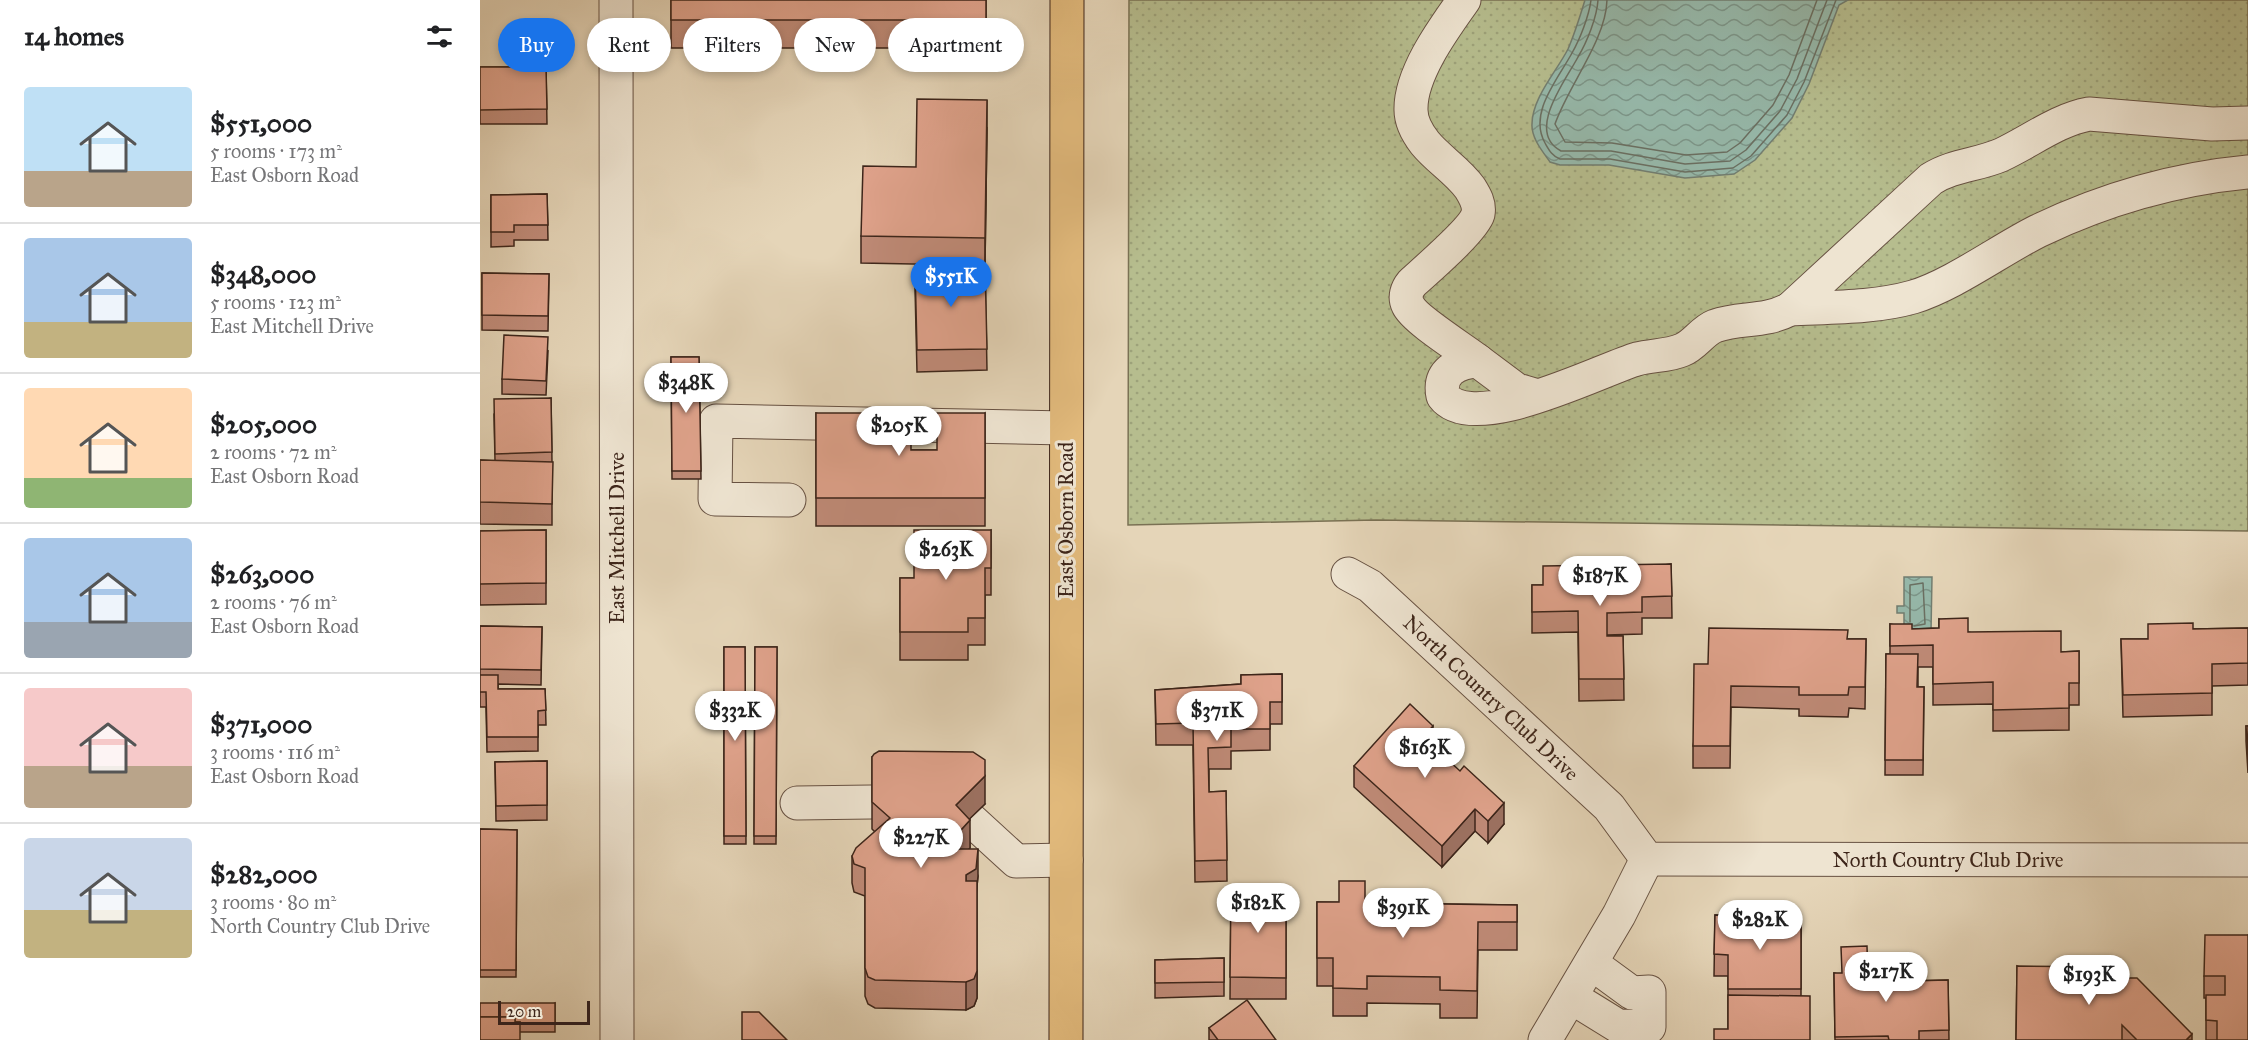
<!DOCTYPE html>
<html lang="en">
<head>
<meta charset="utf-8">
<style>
	body { margin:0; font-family:"IM FELL Great Primer",serif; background:#f2f2f2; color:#202124; height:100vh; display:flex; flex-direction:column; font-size:22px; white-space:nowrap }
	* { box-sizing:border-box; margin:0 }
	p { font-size:20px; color:#757577 }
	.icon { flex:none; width:33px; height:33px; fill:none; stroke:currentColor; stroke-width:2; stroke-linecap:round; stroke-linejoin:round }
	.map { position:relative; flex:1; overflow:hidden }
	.drawer { display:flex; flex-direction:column; background:#fff; width:480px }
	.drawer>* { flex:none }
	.guide { position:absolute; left:18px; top:18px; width:570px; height:54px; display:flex; gap:12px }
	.scale { position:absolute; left:18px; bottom:15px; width:92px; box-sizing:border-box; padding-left:6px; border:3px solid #3d251a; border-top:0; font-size:16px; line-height:21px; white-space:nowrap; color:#3d251a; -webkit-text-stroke:4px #eee4d1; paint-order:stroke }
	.price { position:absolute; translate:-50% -51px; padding:0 14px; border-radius:21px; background:#fff; color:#222; font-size:20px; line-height:39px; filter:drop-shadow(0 2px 3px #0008) }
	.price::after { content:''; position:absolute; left:50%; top:36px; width:18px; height:14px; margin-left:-9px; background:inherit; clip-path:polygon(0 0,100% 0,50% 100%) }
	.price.selected { background:#1a73e8; color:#fff }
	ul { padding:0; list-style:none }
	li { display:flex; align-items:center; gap:18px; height:150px; padding:0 24px }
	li+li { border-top:2px solid #e0e0e0 }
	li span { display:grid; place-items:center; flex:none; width:168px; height:120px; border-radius:6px; color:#555 }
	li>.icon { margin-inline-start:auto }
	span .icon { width:72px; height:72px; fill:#fffc; stroke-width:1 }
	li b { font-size:26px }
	h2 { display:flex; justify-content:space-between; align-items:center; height:72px; padding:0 24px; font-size:26px }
	.tag { padding:0 21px; border-radius:27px; background:#fff; box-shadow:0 3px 9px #0003; font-size:21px; line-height:54px }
	.tag.selected { background:#1a73e8; color:#fff }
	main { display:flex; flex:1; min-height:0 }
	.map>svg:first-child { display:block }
	.grass { fill:url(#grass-dots); stroke:#7a7154; stroke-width:1.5 }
	.water { fill:url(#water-waves); stroke:#727e71; stroke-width:1.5 }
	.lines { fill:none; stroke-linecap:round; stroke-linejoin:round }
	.shore { stroke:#6a6f62; stroke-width:1.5 }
	.minor-casing { stroke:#675142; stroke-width:35 }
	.major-casing { stroke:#3d251a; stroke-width:35 }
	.minor { stroke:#eee4d1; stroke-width:33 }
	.major { stroke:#e2ba7c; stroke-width:33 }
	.wall { fill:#c08b78; stroke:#3d251a; stroke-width:1.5 }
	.shaded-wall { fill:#9c7161; stroke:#3d251a; stroke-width:1.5 }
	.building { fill:#dfa28b; stroke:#3d251a; stroke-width:1.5 }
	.labels { text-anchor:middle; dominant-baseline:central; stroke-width:6; stroke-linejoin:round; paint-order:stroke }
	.street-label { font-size:21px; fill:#3d251a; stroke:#eee4d1 }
</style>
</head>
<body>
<main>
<section class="drawer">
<h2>14 homes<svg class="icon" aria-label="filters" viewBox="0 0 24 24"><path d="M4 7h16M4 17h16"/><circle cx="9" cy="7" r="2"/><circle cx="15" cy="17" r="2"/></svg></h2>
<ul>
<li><span style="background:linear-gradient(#bfe0f5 70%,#b9a48a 0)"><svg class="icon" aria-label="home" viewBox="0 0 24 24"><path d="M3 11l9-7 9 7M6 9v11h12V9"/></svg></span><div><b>$551,000</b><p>5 rooms · 173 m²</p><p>East Osborn Road</p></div></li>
<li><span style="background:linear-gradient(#a9c7e8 70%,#c2b280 0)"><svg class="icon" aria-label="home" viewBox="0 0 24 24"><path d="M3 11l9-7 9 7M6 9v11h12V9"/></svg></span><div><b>$348,000</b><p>5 rooms · 123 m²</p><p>East Mitchell Drive</p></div></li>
<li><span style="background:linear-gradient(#ffd9b3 75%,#8fb573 0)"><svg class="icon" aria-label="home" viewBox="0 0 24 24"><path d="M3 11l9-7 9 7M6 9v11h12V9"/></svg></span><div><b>$205,000</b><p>2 rooms · 72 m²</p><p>East Osborn Road</p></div></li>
<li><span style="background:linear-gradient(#a9c7e8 70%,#9aa5b1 0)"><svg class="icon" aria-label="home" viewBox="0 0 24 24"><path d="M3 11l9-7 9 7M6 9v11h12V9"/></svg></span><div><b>$263,000</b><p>2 rooms · 76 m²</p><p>East Osborn Road</p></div></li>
<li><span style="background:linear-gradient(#f6c9c9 65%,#b9a48a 0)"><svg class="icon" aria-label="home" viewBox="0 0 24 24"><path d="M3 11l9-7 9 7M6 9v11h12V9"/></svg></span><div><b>$371,000</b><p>3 rooms · 116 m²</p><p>East Osborn Road</p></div></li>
<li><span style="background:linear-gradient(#c9d6e8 60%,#c2b280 0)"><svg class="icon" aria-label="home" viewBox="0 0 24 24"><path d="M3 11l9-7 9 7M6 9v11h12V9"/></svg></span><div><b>$282,000</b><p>3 rooms · 80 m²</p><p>North Country Club Drive</p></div></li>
</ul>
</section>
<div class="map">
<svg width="1768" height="1040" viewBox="0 0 1768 1040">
	<defs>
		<pattern id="grass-dots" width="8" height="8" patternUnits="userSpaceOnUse" patternTransform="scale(1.5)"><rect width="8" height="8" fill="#b6bd8e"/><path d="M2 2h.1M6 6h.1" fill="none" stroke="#9da27a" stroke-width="1.8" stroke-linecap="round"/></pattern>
		<pattern id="water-waves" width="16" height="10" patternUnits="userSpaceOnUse" patternTransform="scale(1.5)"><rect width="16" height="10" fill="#96b9ab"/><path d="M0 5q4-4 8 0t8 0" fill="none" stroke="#7c968a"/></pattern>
	</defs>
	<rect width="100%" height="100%" fill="#e5d5b8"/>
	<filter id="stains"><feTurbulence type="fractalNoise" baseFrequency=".00333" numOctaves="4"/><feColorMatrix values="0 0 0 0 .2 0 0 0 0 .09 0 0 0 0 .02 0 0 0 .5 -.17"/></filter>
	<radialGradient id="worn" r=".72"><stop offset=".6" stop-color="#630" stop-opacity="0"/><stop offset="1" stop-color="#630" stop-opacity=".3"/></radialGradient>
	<polygon class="grass" points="649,0 1768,0 1768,531 896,520 648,525"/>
	<g class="water">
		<path d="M1105,0H1368L1359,5L1329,84L1312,118L1275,160L1254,174L1205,178L1129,165H1080L1070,162C1063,152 1051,138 1052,124C1052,98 1077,71 1088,49C1095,33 1100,16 1105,0Z"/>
		<polygon points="1424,577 1452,577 1451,632 1424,632 1424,613 1417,613 1417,606 1424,606"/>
	</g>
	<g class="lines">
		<g class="shore">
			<path d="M1111,0C1109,16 1100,39 1092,53C1078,79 1048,113 1065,143C1069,150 1072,156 1080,159H1130L1205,172L1253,168L1271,156L1307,115L1324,82L1356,0"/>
			<path d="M1118,0C1117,17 1107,42 1098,57C1086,80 1045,132 1081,151H1131L1205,164L1250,161L1266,150L1300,111L1317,79L1347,0"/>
			<path d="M1127,0C1126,40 1088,86 1075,124L1085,142L1132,143L1206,155L1247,152L1260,143L1293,105L1309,75L1337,0"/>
			<polyline points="1430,622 1430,585 1443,583 1445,624 1434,626"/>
		</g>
		<defs>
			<g id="minor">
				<polyline points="136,0 137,1040"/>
				<path d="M984,0C964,28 930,74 931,110C931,122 938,134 945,143C958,159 978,171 990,188C995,196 1000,204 998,214C994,229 945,271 932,283C927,289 924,297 928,305C934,319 984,350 998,361"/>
				<path d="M1768,123L1732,124L1609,114C1577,120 1551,141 1521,155C1498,165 1473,165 1451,179L1310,309C1350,307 1394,308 1433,297C1473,285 1520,250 1558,231C1625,199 1694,179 1768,172"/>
				<path d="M1058,396L1037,390L998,361C977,362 958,372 963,396C993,436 1120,370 1157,359C1172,355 1188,356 1202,350C1215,345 1222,331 1235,326C1261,317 1284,323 1310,309"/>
				<polyline points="309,500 235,499 236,421 586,428"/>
				<polyline points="868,574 890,586 1129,807 1167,859 1768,860"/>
				<polyline points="317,803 391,802"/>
				<polyline points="490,819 536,861 586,860"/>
				<polyline points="1091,997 1138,1026 1169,1027 1169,992 1152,993 1111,963"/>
				<polyline points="1065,1040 1139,915 1167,859"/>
			</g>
			<polyline id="major" points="586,1040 587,0"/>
		</defs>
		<use href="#minor" class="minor-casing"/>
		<use href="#major" class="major-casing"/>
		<use href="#minor" class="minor"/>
		<use href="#major" class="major"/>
	</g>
	<g class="wall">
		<rect x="191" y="0" width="315" height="48"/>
		<polygon points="0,67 66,67 67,124 0,124"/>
		<polygon points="507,128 505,265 507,370 437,372 435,288 485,265 381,263 381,236 436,167"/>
		<polygon points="67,194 68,240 34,240 34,246 11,247 11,195"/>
		<polygon points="2,273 69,274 68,331 2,330"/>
		<polygon points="68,351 66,395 22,394 22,379"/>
		<polygon points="191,357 219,357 221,479 192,479"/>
		<polygon points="71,398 72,462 72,525 0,524 0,460 15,461 14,414"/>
		<polygon points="336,413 431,450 457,450 505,413 505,526 336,526"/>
		<polygon points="66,530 66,604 0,605 0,531"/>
		<polygon points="511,530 511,595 505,595 505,645 488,645 488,660 420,660 420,578 434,578"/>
		<polygon points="1191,564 1192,618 1162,618 1162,634 1127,635 1127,636 1143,636 1144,700 1099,701 1098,632 1052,633 1052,585 1063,585"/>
		<polygon points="1459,619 1488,632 1581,652 1599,651 1599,705 1589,705 1589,730 1513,731 1513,704 1453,705 1453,667 1438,667 1438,687 1444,687 1443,775 1405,775 1406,654 1410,654 1410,624 1432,629 1459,628"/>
		<polygon points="0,626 62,627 61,685 18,684 18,689 65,689 66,725 58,725 58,751 7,752 6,707 0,707"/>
		<polygon points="1768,628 1768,685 1732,686 1732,715 1643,717 1641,639 1668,639 1713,629"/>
		<polygon points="1368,639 1386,639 1385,709 1369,708 1368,717 1319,716 1319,709 1251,707 1250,768 1213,768 1213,746 1228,664"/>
		<polygon points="244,647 265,647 266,844 244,844"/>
		<polygon points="275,647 297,647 296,844 274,844"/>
		<polygon points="802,674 802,724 790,724 790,750 751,751 751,769 729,769 729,792 746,791 747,881 715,882 713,745 676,745 675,690 761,684 761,675"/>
		<polygon points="1766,726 1768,726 1768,773 1766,741"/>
		<polygon points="953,746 1024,824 1008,843 995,831 962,867 874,787 874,766"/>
		<polygon points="392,757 505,804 489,819 490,848 489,849 498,876 497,886 497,998 494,1006 486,1010 395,1008 388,1004 385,996 385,896 374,892 372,883 372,856 395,832 392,829"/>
		<polygon points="67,761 67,820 16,821 15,762"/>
		<polygon points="0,829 37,830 36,977 0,977"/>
		<polygon points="751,890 806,890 806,999 750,999"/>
		<polygon points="837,902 1037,905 1037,950 998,950 997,1018 960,1018 960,1004 887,1003 887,1016 853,1016 853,986 837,986"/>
		<polygon points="1235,915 1321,917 1321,996 1248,1029 1248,976 1234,976"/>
		<polygon points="1768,935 1768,1040 1726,1040 1726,998 1724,998 1724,976"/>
		<polygon points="744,958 744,996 675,998 675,960"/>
		<polygon points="1537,966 1712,1040 1536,1040"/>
		<polygon points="1354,973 1388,982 1468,980 1469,1040 1355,1040"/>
		<polygon points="75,1003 75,1032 40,1032 0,1040"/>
		<polygon points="729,1028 796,1040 729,1040"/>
	</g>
	<g class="shaded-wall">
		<polygon points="507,100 507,128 505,266 505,238"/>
		<polygon points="953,726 953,747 943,737"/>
		<polygon points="505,776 505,804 476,832 476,805"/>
		<polygon points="1024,803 1024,824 1008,843 1008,821"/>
		<polygon points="995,809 995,831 962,867 962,846"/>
		<polygon points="490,820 490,848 471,868 471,841"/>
		<polygon points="498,849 498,876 496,896 486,903 486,875"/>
		<polygon points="497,971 497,998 494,1006 486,1010 486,982"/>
		<polygon points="1712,1034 1712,1040 1706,1040"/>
	</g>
	<g class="building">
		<rect x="191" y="0" width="315" height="20"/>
		<polygon points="0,67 66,67 67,109 0,110"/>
		<polygon points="437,99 507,100 505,238 381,236 383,166 436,167"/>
		<polygon points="67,194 68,225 34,225 34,232 11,232 11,195"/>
		<polygon points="505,265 507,349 437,350 435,266"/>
		<polygon points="2,273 69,274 68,316 2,315"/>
		<polygon points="24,335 68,337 66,381 22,379"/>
		<polygon points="191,357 219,357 221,471 192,471"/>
		<polygon points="71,398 72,452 15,454 14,399"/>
		<polygon points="336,413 431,413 431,450 457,450 457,413 505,413 505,498 336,498"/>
		<polygon points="0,460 73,462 72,504 0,502"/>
		<polygon points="66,530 66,583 0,584 0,531"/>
		<polygon points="434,530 511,530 511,568 505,568 505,618 488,618 488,632 420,632 420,578 434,578"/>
		<polygon points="1191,564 1192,596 1162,597 1162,612 1127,613 1127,636 1143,636 1144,679 1099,679 1098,611 1052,612 1052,585 1063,585 1063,566"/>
		<polygon points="1488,618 1488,632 1581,631 1581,652 1599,651 1599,683 1589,683 1589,708 1513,710 1513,682 1453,684 1453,645 1410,646 1410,624 1432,624 1432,629 1459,628 1459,619"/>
		<polygon points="1713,623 1713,629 1768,628 1768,663 1732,664 1732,693 1643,695 1641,639 1668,639 1668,624"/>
		<polygon points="0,626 62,627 61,670 0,669"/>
		<polygon points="1229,628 1368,630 1367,639 1386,639 1385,687 1369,687 1368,695 1319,695 1319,687 1251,686 1250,746 1213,746 1214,664 1228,664"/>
		<polygon points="244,647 265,647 266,836 244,836"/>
		<polygon points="275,647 297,647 296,836 274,836"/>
		<polygon points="1406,654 1438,654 1437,687 1444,687 1443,760 1405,760"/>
		<polygon points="802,674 802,702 790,702 790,729 751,729 751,747 728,748 729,792 746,791 747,860 715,861 713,723 676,724 675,690 761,684 761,675"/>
		<polygon points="0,675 18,675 18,689 65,689 66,710 58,711 58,737 7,737 6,692 0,692"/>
		<polygon points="930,704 953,726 943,737 980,771 984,766 1024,803 1008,821 995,809 962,846 874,766"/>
		<polygon points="1766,726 1768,726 1768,758"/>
		<polygon points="399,751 493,752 505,760 505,776 476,805 490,820 471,841 471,849 498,849 496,869 486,875 486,881 497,881 497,971 494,979 486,982 395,980 388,977 385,968 385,868 374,864 372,856 376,848 410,818 392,802 392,757 394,754"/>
		<polygon points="67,761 67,805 16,806 15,762"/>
		<polygon points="0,829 37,830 36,970 0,970"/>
		<polygon points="859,881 885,881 885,903 1037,905 1037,922 998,922 997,991 960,990 960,977 887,976 887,989 853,988 853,958 837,958 837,902 859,902"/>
		<polygon points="751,890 806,890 806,978 750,977"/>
		<polygon points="1235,915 1321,917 1321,989 1248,989 1248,955 1234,954"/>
		<polygon points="1725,935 1768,935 1768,1040 1737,1040 1737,1021 1726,1020 1726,995 1745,995 1745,976 1724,976"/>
		<polygon points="1387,946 1388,982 1468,980 1469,1030 1439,1031 1439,1040 1409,1040 1408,1036 1355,1037 1354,973 1362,973 1361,947"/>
		<polygon points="744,958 744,982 675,983 675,960"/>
		<polygon points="1537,966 1637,967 1648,978 1657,978 1712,1034 1706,1040 1657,1040 1642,1025 1642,1040 1536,1040"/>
		<polygon points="1248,995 1330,996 1330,1040 1234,1040 1234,1029 1248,1029"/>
		<polygon points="767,1000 796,1040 738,1040 729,1028"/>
		<polygon points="0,1003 75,1003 75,1024 40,1024 40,1022 35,1022 35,1017 0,1017"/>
		<polygon points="262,1012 279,1012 307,1040 262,1040"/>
		<polygon points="0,1017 35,1017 35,1022 40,1022 40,1040 0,1040"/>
	</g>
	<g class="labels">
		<g class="street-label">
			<text transform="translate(586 520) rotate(-90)">East Osborn Road</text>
			<text transform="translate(137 538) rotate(-90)">East Mitchell Drive</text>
			<text transform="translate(1011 698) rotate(43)">North Country Club Drive</text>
			<text x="1468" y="860">North Country Club Drive</text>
		</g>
	</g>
	<rect width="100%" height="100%" filter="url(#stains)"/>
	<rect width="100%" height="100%" fill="url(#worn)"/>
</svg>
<div class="scale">20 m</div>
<b class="price selected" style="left:471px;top:308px">$551K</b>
<b class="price" style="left:206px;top:414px">$348K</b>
<b class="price" style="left:419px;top:457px">$205K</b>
<b class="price" style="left:466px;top:581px">$263K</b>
<b class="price" style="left:1120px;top:607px">$187K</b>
<b class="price" style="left:255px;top:742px">$332K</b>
<b class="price" style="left:737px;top:742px">$371K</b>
<b class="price" style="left:945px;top:779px">$163K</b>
<b class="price" style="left:441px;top:869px">$227K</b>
<b class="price" style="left:778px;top:934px">$182K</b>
<b class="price" style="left:923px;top:939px">$391K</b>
<b class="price" style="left:1280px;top:951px">$282K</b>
<b class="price" style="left:1406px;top:1003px">$217K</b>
<b class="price" style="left:1609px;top:1006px">$193K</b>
<div class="guide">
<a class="tag selected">Buy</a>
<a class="tag">Rent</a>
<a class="tag">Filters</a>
<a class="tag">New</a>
<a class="tag">Apartment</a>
</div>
</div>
</main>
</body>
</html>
